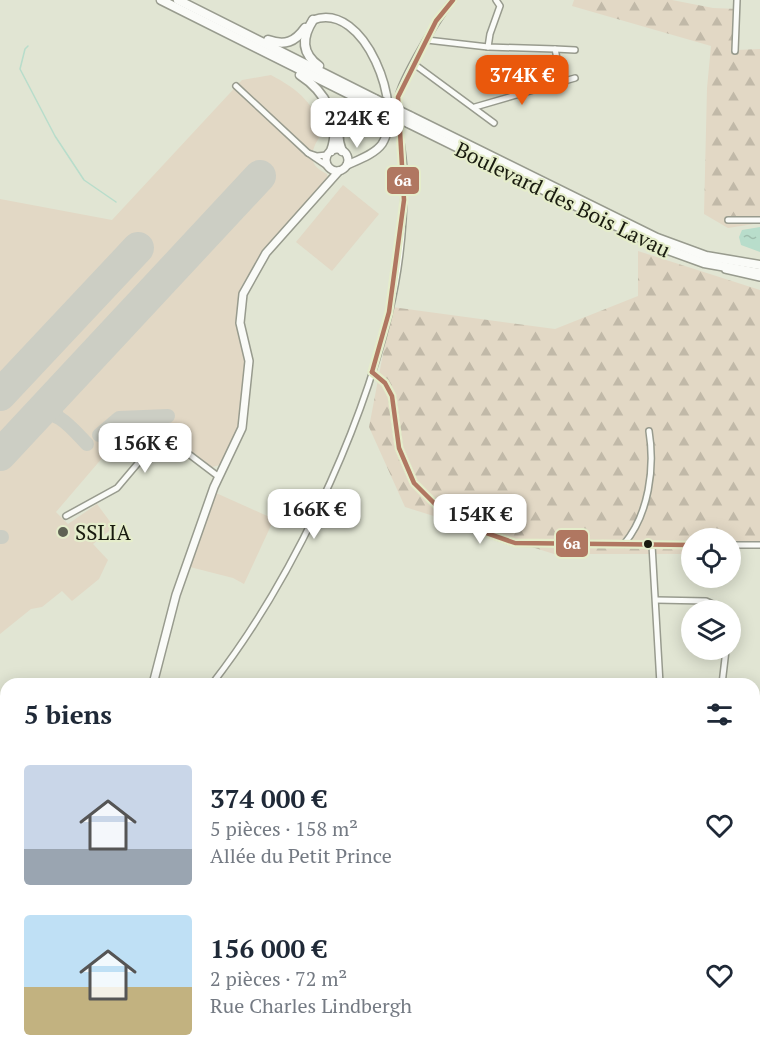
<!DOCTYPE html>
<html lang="fr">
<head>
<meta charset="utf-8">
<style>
	body { margin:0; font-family:"PT Serif",serif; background:#f6f6f7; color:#1f2937; height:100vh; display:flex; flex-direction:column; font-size:22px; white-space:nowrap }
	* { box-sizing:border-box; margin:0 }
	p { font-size:20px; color:#747a83 }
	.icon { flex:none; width:33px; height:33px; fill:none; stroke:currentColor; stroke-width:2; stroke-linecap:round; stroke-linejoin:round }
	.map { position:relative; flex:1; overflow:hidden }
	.side { position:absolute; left:0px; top:678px; width:760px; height:384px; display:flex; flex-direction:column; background:#fff; border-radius:18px 18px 0 0; box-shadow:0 3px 15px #0003 }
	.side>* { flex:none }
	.controls { position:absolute; left:681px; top:528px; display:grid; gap:12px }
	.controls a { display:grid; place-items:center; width:60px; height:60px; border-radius:50%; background:#fff; box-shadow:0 3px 15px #0003; font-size:30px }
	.price { position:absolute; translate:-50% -51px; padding:0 14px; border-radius:12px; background:#fff; color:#222; font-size:20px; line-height:39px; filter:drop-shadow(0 2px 3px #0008) }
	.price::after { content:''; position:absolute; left:50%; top:36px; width:18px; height:14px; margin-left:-9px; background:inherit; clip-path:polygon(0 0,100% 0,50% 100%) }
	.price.current { background:#ea580c; color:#fff }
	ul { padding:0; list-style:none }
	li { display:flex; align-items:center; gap:18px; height:150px; padding:0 24px }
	li span { display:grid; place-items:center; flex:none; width:168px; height:120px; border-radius:6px; color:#555 }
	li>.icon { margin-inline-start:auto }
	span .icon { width:72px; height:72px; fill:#fffc; stroke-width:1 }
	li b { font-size:26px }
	h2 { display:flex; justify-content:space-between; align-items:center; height:72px; padding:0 24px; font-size:26px }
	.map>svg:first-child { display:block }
	.grass { fill:#e2d8c5 }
	.forest { fill:url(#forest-firs) }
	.water { fill:url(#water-ripples) }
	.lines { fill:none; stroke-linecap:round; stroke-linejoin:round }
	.stream { stroke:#b8ddcb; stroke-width:1.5 }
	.taxiway { stroke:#cccec4; stroke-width:14 }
	.runway { stroke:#cccec4; stroke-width:32 }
	.street-casing { stroke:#989b8e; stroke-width:8 }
	.secondary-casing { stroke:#989b8e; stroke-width:10 }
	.primary-casing { stroke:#989b8e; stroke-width:11 }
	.street { stroke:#fafbf8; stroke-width:5 }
	.secondary { stroke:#fafbf8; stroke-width:7 }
	.primary { stroke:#fafbf8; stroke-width:8 }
	.primary-bridge-casing { stroke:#989b8e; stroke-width:11; stroke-linecap:butt }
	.primary-bridge { stroke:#fafbf8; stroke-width:8 }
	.bus-1-casing { stroke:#e5edcb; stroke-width:9 }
	.bus-1 { stroke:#b07761; stroke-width:4.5 }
	.poi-dot { fill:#5f6254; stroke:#e5edcb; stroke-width:2 }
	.bus-dot { fill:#191b0f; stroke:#e5edcb; stroke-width:2 }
	.labels { text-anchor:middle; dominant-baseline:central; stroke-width:4.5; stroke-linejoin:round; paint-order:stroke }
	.street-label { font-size:21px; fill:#191b0f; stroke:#e5edcb }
	.poi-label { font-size:21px; fill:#191b0f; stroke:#e5edcb; text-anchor:start }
	.line-badge { stroke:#e5edcb; stroke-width:2 }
	.badge-label { font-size:16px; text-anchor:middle; font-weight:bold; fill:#fff }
</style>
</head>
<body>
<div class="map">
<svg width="760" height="1062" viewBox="0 0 760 1062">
	<defs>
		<pattern id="forest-firs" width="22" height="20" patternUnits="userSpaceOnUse" patternTransform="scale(1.5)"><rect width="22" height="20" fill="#e2d8c5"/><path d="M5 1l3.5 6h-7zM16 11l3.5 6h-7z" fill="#c1b9a8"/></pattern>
		<pattern id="water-ripples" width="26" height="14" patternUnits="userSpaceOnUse" patternTransform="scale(1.5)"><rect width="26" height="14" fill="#b8ddcb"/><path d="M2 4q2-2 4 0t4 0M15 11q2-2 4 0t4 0" fill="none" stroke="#9ebdad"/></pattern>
	</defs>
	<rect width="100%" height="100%" fill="#e1e5d3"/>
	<g class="grass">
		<path d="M271,75C297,89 319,105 320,136C310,152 307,165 327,174L328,180L264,248L241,287L236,320L246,357L242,422L220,465L212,467L160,428L127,429L56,512L68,524L97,504L114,527L93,544L108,560L99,579L72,601L62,591L42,607L31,609L0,634V199L112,220L242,80Z"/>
		<polygon points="343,185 379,214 332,271 296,242"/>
		<polygon points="216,493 274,519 244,584 233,578 190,567"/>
	</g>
	<g class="forest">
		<polygon points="574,0 672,0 713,8 738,9 736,50 760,49 760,223 728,228 704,214 707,88 711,46 572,6"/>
		<polygon points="638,251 760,290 760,547 731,550 730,538 692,538 691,554 554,554 405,507 369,427 392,307 555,329 638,296"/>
		<polygon points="760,965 760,1062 725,1062 723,1056 754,1056 755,968"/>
	</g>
	<polygon class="water" points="760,227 760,252 741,245 739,237 742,230"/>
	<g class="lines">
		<g class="stream">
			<polyline points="28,46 25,49 20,69 55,136 84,180 116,202"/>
			<polyline points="0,1053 6,1053"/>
		</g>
		<g class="taxiway">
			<polyline points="57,416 53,405 57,394"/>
			<path d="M36,417C55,405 74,431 87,444"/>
			<polyline points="99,435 119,418 168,416"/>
			<polyline points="0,537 2,537"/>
		</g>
		<g class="runway">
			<polyline points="0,395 138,248"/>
			<polyline points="0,455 260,176"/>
		</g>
		<defs>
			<g id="street">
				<polyline points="427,40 488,47 555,49 562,82"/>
				<polyline points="488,47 490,34 500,6 496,0"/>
				<polyline points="555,49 575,50"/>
				<polyline points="735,51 737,0"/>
				<polyline points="414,64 494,123"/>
				<polyline points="236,86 308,153"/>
				<polyline points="475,107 575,78"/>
				<polyline points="327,166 308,153 317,156 327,155"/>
				<polyline points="728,220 760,220"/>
				<polyline points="725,270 760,278"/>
				<polyline points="372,372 385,383 392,396 399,448 414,483 452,521 515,543 692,545"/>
				<polyline points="66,516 117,488 161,436 165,436 219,477"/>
				<path d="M624,544C649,514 655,468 649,431"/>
				<polyline points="652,545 660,684"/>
				<polyline points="730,545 760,545"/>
				<polyline points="656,600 706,601 726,610"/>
				<path d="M212,684C290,584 359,437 389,314C400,269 405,217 404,170C403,147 396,122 398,98C400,81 440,14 453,0"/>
				<polyline points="722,684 726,650"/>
				<polyline points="238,1056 242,1062"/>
				<polyline points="473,1062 478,1056"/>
			</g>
			<g id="secondary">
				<path d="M313,20C365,0 405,109 382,144C375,154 358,160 347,165"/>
				<circle cx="337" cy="160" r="11"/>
				<polyline points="153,684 176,595 214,487 242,428 249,361 240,323 243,294 266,253 339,171"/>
				<polyline points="0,837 6,834"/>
			</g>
			<g id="primary">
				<polyline points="161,0 373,106"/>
				<polyline points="178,0 375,99"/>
				<path d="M313,20C302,37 301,53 319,66"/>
				<path d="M268,40C285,46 295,42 305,28"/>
				<path d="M300,75C325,91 342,121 331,151"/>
				<polyline points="410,116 657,238 706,256 760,265"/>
				<polyline points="408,123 657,246 704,263 760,273"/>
				<path d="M342,151C332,128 344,100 372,109"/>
			</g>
		</defs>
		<use href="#street" class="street-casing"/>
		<use href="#secondary" class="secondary-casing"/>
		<use href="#primary" class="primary-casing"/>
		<use href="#street" class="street"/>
		<use href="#secondary" class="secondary"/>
		<use href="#primary" class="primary"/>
		<defs>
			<g id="primary-bridge">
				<polyline points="375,99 410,116"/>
				<polyline points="373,106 408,123"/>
			</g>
		</defs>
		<use href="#primary-bridge" class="primary-bridge-casing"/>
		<use href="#primary-bridge" class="primary-bridge"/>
		<defs>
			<g id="bus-1">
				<polyline points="372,372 385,383 392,396 399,448 414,483 452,521 515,543 692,545"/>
				<polyline points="372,372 389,312 404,200 398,97 436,21 453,0"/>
			</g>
		</defs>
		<use href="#bus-1" class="bus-1-casing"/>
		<use href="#bus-1" class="bus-1"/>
	</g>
	<circle class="poi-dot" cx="63" cy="532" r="6"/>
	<circle class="bus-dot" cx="648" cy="544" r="5"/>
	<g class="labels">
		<g class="street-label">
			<text transform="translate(563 199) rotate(26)">Boulevard des Bois Lavau</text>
		</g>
		<g class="poi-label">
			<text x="75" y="532">SSLIA</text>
		</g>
	</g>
	<g class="line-badge">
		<rect x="386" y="166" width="34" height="29" rx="6" fill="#b07761"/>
		<rect x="555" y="529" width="34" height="29" rx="6" fill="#b07761"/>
	</g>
	<g class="badge-label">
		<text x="403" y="186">6a</text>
		<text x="572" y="549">6a</text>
	</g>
</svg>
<div class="controls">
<a><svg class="icon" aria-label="locate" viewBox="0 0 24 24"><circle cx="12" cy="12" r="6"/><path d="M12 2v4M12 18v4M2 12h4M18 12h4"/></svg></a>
<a><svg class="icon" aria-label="layers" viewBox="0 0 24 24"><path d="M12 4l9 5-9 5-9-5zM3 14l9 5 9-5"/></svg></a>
</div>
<b class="price current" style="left:522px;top:106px">374K €</b>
<b class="price" style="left:357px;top:149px">224K €</b>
<b class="price" style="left:145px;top:474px">156K €</b>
<b class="price" style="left:314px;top:540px">166K €</b>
<b class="price" style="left:480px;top:545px">154K €</b>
<section class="side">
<h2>5 biens<svg class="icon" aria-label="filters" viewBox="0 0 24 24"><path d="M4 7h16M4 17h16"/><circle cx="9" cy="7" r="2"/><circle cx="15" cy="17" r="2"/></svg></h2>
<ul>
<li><span style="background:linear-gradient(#c9d6e8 70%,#9aa5b1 0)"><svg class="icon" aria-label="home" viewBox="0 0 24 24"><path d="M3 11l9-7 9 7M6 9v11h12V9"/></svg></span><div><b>374 000 €</b><p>5 pièces · 158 m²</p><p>Allée du Petit Prince</p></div><svg class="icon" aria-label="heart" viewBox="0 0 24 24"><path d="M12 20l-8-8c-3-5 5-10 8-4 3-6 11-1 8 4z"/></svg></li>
<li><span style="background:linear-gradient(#bfe0f5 60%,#c2b280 0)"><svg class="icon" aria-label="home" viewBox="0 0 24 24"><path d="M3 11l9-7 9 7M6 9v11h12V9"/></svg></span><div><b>156 000 €</b><p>2 pièces · 72 m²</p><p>Rue Charles Lindbergh</p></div><svg class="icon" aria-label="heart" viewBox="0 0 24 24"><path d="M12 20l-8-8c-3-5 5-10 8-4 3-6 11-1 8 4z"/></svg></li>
</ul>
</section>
</div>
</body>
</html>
